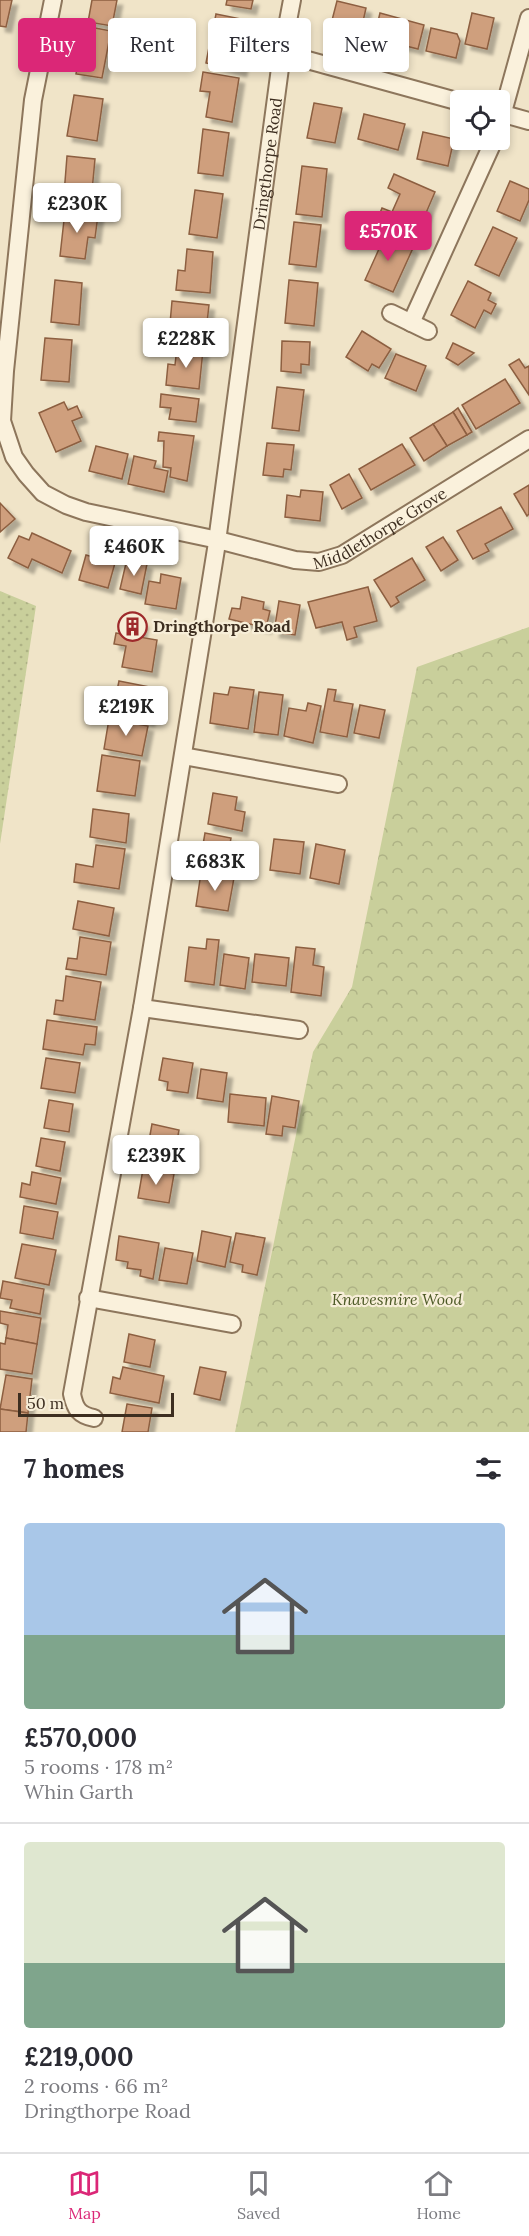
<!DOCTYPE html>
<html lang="en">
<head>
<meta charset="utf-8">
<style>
	body { margin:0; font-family:Lora,serif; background:#f2f2f3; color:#2b2b33; height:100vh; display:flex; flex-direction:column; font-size:22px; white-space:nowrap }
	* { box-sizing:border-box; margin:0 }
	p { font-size:20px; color:#7c7c81 }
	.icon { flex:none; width:33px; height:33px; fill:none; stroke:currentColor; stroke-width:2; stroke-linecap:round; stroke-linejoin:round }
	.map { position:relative; height:1432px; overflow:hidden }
	.details { display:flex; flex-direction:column; background:#fff; flex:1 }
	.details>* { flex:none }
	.hud { position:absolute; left:18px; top:18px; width:494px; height:54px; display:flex; gap:12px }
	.buttons { position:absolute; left:450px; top:90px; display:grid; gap:12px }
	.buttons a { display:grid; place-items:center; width:60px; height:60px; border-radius:6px; background:#fff; box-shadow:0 3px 9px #0003; font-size:30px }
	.scale { position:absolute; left:18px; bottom:15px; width:156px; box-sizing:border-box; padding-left:6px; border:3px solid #3d2e20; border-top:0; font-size:16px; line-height:21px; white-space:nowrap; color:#3d2e20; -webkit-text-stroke:4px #f7eed8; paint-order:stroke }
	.price { position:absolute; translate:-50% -51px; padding:0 14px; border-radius:6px; background:#fff; color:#222; font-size:20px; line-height:39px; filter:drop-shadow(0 2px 3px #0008) }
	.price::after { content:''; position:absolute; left:50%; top:36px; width:18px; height:14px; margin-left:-9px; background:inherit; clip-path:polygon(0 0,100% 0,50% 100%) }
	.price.selected { background:#db2777; color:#fff }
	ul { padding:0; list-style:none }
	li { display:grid; align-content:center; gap:12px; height:318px; padding:0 24px }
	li+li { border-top:2px solid #e1e1e2 }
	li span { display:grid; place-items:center; height:186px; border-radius:6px; color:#555 }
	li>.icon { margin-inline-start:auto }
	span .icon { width:108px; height:108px; fill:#fffc; stroke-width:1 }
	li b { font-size:26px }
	h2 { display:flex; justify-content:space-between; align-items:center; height:72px; padding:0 24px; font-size:26px }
	.chip { padding:0 21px; border-radius:6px; background:#fff; box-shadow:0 3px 9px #0003; font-size:21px; line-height:54px }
	.chip.selected { background:#db2777; color:#fff }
	.dock { display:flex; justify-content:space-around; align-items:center; height:84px; border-top:2px solid #e1e1e2; background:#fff; font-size:16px; color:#7c7c81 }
	.dock a { display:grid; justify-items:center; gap:3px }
	.dock .selected { color:#db2777 }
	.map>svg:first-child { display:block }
	.grass { fill:url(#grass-dots) }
	.forest { fill:url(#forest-crowns) }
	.building { fill:#cf9f7d; stroke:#8d5f41; stroke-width:1.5; filter:url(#shadow) }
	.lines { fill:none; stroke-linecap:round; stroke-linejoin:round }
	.street-casing { stroke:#8d765c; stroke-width:20 }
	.street { stroke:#faf1dc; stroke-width:16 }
	.labels { text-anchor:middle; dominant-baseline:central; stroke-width:4.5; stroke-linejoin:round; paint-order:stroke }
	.street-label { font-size:16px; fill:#3d2e20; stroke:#f7eed8 }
	.poi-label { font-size:16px; font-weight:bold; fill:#3d2e20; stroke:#f7eed8; text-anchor:start }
	.park-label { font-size:16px; font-style:italic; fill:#4d5a26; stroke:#f7eed8 }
</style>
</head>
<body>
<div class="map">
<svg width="529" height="1432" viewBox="0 0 529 1432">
	<defs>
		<pattern id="grass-dots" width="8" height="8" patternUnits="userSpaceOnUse" patternTransform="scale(1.5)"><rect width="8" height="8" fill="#c9cf9b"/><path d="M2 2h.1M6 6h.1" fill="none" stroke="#aeb285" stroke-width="1.8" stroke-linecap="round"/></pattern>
		<pattern id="forest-crowns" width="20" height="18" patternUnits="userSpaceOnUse" patternTransform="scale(1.5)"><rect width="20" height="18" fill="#c9cf9b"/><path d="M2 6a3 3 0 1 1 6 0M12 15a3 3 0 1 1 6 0" fill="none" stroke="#aeb285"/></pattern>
		<filter id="shadow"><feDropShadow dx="5.5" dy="5.5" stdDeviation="1.5" flood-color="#0004"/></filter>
	</defs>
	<rect width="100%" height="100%" fill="#f0e4c8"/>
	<polygon class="grass" points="0,591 36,606 0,844"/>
	<polygon class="forest" points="529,627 529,1432 235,1432 313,1052 352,987 417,667"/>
	<g class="building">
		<polygon points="0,0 12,0 6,27 0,26"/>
		<polygon points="92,0 117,0 112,26 88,22"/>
		<polygon points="227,0 253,0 251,9 226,5"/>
		<polygon points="337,1 366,8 360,35 330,28"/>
		<polygon points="380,13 424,25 418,49 374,38"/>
		<polygon points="472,13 494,18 487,49 465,44"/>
		<polygon points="216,14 251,21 241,71 206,63 210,42 217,43 219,35 212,34"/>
		<polygon points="85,26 111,31 102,78 76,74"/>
		<polygon points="431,28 457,34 460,41 456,58 426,51"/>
		<polygon points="203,72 239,78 232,122 206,117 210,92 200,91"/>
		<polygon points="74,95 103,99 97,141 67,136"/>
		<polygon points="314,103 342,108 335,143 307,138"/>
		<polygon points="364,114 405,124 398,150 358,139"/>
		<polygon points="203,129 229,133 223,176 198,173"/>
		<polygon points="423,132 454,139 448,166 417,159"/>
		<polygon points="67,156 95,159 92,191 100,192 98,209 63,207"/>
		<polygon points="302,166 327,169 322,217 296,214"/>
		<polygon points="394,174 435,192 417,234 378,218 382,208 392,212 400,194 388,188"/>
		<polygon points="510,181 529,189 529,200 520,221 497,211"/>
		<polygon points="195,190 223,194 217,238 189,234"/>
		<polygon points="65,211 98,215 95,238 88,237 85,259 60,256"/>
		<polygon points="294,222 321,225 316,267 289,264"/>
		<polygon points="493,227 517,238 499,276 475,265"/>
		<polygon points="378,232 413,248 393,292 365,280 379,249 372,246"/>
		<polygon points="187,249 213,252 210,293 176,290 178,270 185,271"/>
		<polygon points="55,280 82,283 79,325 51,322"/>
		<polygon points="289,280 318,283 314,326 285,323"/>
		<polygon points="468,281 491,293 488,300 496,304 491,314 484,310 475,328 451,315"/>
		<polygon points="172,301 209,305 205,340 169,335"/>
		<polygon points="362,331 391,349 379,368 372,364 368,371 346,357"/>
		<polygon points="45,338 72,340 69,382 41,380"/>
		<polygon points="282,341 310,342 309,365 301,364 301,373 281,371"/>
		<polygon points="453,343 474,353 458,365 446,358"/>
		<polygon points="177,347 203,350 199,389 166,385 168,364 175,365"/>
		<polygon points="396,354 426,366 416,391 385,378"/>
		<polygon points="519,359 525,368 529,366 529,395 509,365"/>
		<polygon points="505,379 520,403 476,429 462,405"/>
		<polygon points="277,387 304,390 299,431 272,428"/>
		<polygon points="161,394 199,399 196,422 169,419 171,408 160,407"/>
		<polygon points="64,402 68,410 77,406 82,417 72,421 81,441 56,452 39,413"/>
		<polygon points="458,408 472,432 467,435 453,412"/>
		<polygon points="453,412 467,435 447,446 433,424"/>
		<polygon points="433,424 447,446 424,461 410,438"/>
		<polygon points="159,432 194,436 187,481 170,477 171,468 163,467 164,441 158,441"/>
		<polygon points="267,443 294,445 291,470 284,469 283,477 263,475"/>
		<polygon points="402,444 415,465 371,490 359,469"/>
		<polygon points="96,446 128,454 122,479 89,471"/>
		<polygon points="134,456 156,461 154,468 168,471 164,492 128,484"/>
		<polygon points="349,474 362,498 342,509 330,485"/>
		<polygon points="529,485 529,514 527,516 514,494"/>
		<polygon points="301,490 323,492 320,521 285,517 287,495 300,497"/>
		<polygon points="0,503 15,519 0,532"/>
		<polygon points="501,507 513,529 485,544 489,551 473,559 457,531"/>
		<polygon points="32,533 71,551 62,573 32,559 28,568 8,558 19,536 29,540"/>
		<polygon points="443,537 458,560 441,571 426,547"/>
		<polygon points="86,555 115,563 108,588 79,580"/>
		<polygon points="412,558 425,580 396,597 399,602 391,607 374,580"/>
		<polygon points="127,559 147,564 141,594 120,589"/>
		<polygon points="161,574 181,578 176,609 145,604 149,581 160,583"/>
		<polygon points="368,587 377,621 354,627 357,637 347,640 342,622 316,628 308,602"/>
		<polygon points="242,597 264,602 263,609 270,611 266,628 229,619 232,608 240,609"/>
		<polygon points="279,601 300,605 295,635 274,632"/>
		<polygon points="123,618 143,622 141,633 120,629"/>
		<polygon points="116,633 157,640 152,672 122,667 126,646 114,644"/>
		<polygon points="119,681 155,688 149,721 103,713 105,698 115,700"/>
		<polygon points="230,687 254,690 248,729 210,723 214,693 228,695"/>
		<polygon points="328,689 336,690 334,701 353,704 347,737 320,732"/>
		<polygon points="259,692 283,695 278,735 254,732"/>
		<polygon points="308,703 321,706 313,743 284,736 289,708 306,711"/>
		<polygon points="360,705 385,710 379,738 354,733"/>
		<polygon points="109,719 148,726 142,756 104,749"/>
		<polygon points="102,755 140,761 135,796 97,791"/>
		<polygon points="213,793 237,797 235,810 245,812 242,831 208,824"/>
		<polygon points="93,809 129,814 126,843 90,837"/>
		<polygon points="205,833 231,838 226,867 200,862"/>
		<polygon points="274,839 304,842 300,874 270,870"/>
		<polygon points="316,844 345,850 339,884 310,878"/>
		<polygon points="96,845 125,849 119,889 74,882 76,864 93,867"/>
		<polygon points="201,873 234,878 228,911 196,906"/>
		<polygon points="78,901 114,908 109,936 73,929"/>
		<polygon points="80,937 111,942 106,975 66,969 68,958 77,959"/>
		<polygon points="207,939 219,940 214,985 185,981 189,947 206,949"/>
		<polygon points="296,947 315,949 313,965 324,967 321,996 291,992"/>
		<polygon points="224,954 249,958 245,989 220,985"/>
		<polygon points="255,954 289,958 286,986 252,982"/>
		<polygon points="66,976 101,982 95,1020 54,1014 56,1000 63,1001"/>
		<polygon points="47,1020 97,1027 95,1045 85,1044 83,1055 43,1049"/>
		<polygon points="46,1058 80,1063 75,1093 41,1088"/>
		<polygon points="163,1058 193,1063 188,1093 167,1090 168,1082 159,1080"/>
		<polygon points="201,1069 227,1073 223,1102 197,1098"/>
		<polygon points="230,1094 266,1098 264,1126 228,1122"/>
		<polygon points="272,1096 299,1101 295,1128 283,1126 282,1136 266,1134"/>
		<polygon points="49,1100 73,1104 69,1132 44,1128"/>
		<polygon points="152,1124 179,1130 172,1169 145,1163"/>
		<polygon points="41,1138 65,1142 60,1171 36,1166"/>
		<polygon points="143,1169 174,1174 169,1203 138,1198"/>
		<polygon points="32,1172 61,1178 56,1204 20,1197 22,1183 30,1185"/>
		<polygon points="24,1206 58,1212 53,1239 20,1233"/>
		<polygon points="202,1231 231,1237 225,1267 197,1261"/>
		<polygon points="236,1233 265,1238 257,1275 242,1272 243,1265 230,1262"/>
		<polygon points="119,1236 159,1243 153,1279 140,1276 141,1270 127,1268 128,1262 116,1260"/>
		<polygon points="22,1244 56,1250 49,1285 15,1278"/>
		<polygon points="165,1248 193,1253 187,1284 159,1280"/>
		<polygon points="3,1281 44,1289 40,1314 10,1308 12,1300 0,1298"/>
		<polygon points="0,1311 41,1318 37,1344 6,1338 8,1325 0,1323"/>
		<polygon points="129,1334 155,1340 150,1367 124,1362"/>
		<polygon points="6,1338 37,1344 32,1374 0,1369 0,1343 5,1344"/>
		<polygon points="123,1367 164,1376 159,1403 110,1393 113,1377 120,1379"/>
		<polygon points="200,1367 226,1372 220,1400 194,1394"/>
		<polygon points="6,1375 32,1379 28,1413 0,1409"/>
		<polygon points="127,1404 152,1408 148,1432 122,1432"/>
		<polygon points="0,1409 28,1413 26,1432 0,1432"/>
	</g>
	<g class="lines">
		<defs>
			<g id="street">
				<path id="s1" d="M53,0L33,100L5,371L2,421L14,457L26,474L43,493L66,505L86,512L218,540L295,560L319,562L342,555L529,439"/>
				<polyline points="282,53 460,102"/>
				<polyline points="500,113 529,121"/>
				<polyline points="500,123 529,18"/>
				<polyline points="391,313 428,331"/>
				<polyline points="411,323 494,140"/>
				<polyline points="183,756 338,784"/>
				<polyline points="142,1008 299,1030"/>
				<polyline points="88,1298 232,1324"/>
				<path id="s2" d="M94,1418C79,1415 75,1409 72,1394L142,1008L216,549L282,53L292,0"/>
			</g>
		</defs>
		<use href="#street" class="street-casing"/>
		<use href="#street" class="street"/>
	</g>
	<defs>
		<symbol id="building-ring" viewBox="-11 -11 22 22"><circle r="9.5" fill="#f7eed8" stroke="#9e2a2b" stroke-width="1.5"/><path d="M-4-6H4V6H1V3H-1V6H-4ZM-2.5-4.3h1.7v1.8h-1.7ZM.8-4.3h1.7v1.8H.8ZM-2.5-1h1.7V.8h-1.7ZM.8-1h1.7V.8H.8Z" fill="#9e2a2b"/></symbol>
	</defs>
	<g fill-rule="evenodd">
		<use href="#building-ring" x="116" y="610" width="33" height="33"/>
	</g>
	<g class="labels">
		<g class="street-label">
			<text stroke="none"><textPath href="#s2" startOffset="1281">Dringthorpe Road</textPath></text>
			<text stroke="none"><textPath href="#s1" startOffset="864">Middlethorpe Grove</textPath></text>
		</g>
		<g class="poi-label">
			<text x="153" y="626">Dringthorpe Road</text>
		</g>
		<g class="park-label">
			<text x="397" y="1299">Knavesmire Wood</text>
		</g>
	</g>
</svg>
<div class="buttons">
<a><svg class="icon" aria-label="locate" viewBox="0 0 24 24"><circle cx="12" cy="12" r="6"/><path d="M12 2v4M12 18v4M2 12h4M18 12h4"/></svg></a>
</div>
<div class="scale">50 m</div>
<b class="price" style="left:77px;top:234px">£230K</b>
<b class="price selected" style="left:388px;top:262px">£570K</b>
<b class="price" style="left:186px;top:369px">£228K</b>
<b class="price" style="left:134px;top:577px">£460K</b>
<b class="price" style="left:126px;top:737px">£219K</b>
<b class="price" style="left:215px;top:892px">£683K</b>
<b class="price" style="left:156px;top:1186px">£239K</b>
<div class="hud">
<a class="chip selected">Buy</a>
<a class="chip">Rent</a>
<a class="chip">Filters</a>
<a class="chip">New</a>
</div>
</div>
<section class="details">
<h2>7 homes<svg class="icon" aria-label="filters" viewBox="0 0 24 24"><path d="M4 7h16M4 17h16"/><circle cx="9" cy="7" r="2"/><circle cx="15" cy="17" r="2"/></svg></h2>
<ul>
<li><span style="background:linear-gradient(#a9c7e8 60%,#7fa58c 0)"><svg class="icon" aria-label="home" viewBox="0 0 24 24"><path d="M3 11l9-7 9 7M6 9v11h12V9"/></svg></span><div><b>£570,000</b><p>5 rooms · 178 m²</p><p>Whin Garth</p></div></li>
<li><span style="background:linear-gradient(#dfe7d0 65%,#7fa58c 0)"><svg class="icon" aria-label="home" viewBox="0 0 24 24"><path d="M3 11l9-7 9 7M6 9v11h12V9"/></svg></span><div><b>£219,000</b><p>2 rooms · 66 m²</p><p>Dringthorpe Road</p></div></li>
</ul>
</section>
<nav class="dock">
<a class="selected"><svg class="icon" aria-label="map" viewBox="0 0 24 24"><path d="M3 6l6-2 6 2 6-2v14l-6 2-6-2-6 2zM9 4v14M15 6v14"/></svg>Map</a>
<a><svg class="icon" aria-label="saved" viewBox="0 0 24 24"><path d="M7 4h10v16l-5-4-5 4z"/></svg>Saved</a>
<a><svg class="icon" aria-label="home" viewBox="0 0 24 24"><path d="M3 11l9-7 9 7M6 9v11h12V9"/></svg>Home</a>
</nav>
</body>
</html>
